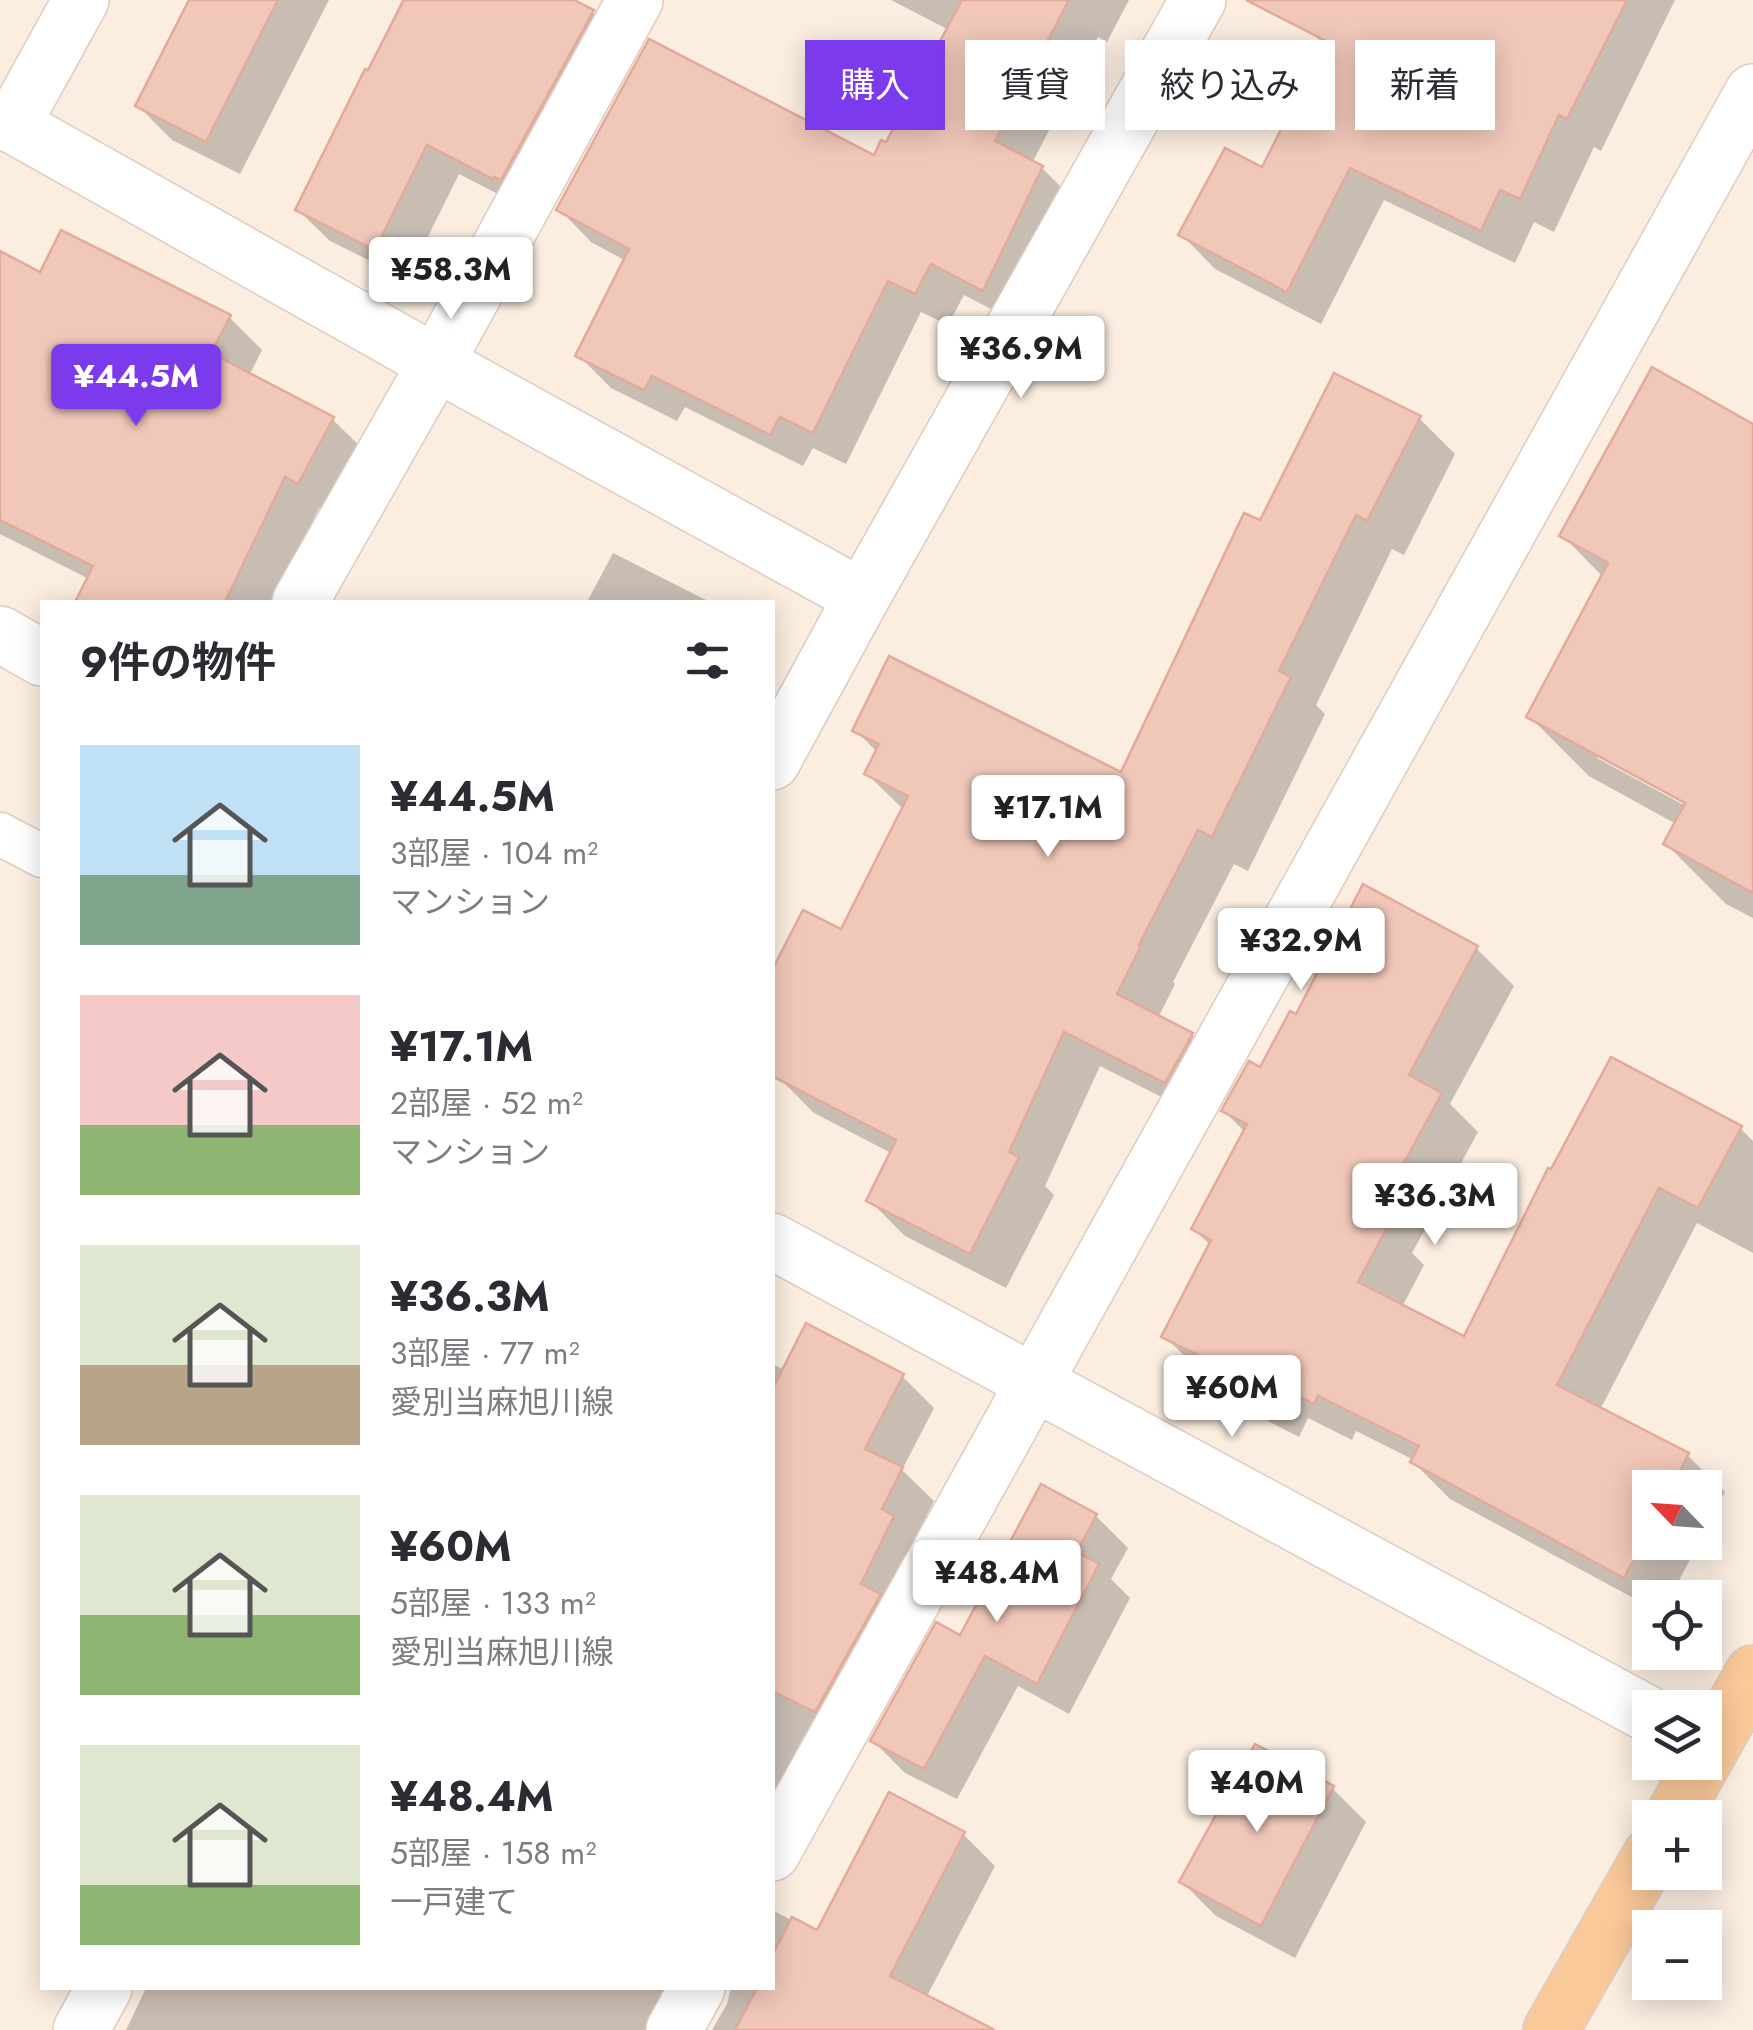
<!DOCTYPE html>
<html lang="ja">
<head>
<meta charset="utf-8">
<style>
	body { margin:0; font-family:Jost,"Noto Sans JP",sans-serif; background:#f2f2f3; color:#2b2b33; height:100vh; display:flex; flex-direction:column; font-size:38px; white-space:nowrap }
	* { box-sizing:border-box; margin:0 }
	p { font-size:32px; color:#7c7c81 }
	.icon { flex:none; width:55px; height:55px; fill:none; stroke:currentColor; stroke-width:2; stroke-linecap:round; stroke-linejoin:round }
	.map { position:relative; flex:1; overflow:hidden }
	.sheet { position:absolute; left:40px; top:600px; width:735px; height:1390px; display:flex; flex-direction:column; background:#fff; border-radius:0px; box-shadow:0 5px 25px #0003 }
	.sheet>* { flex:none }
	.guide { position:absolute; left:805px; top:40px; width:798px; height:90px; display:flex; gap:20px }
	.needle { width:65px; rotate:295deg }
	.tools { position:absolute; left:1632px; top:1470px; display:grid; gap:20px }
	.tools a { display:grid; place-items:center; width:90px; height:90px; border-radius:0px; background:#fff; box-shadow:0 5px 25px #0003; font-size:50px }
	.price { position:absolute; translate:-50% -85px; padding:0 22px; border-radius:10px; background:#fff; color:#222; font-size:32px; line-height:65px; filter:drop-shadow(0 2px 5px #0008) }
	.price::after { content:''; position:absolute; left:50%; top:60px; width:30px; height:22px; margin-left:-15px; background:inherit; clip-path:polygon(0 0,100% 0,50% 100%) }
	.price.current { background:#7c3aed; color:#fff }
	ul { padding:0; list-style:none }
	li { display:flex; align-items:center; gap:30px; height:250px; padding:0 40px }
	li span { display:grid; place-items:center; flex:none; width:280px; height:200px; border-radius:0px; color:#555 }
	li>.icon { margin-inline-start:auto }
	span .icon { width:120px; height:120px; fill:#fffc; stroke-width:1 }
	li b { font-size:42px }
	h2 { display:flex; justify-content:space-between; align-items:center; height:120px; padding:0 40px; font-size:42px }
	.chip { padding:0 35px; border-radius:0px; background:#fff; box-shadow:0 5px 25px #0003; font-size:35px; line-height:90px }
	.chip.current { background:#7c3aed; color:#fff }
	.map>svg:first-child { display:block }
	.shadow { fill:#0003; fill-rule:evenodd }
	.building { fill:#f0c7b8; stroke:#e2ab99; stroke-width:2.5 }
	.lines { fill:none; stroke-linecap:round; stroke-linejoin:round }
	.lane-casing { stroke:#e1cabf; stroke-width:45 }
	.street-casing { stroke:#e1cabf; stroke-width:58 }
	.primary-casing { stroke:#d7cecc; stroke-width:58 }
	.lane { stroke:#fff; stroke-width:42 }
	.street { stroke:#fff; stroke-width:55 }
	.primary { stroke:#fac999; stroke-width:55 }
</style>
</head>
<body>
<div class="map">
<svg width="1753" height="2030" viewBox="0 0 1753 2030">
	<rect width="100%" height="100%" fill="#fbede0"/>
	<g class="shadow">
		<polygon points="192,0 329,0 240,174 172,140 138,106"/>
		<polygon points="402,0 574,0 586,6 624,44 525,208 459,174 407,279 330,241 298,210"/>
		<polygon points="891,0 1129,0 1107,42 1098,37 1032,163 1042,168 1075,201 1016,322 964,295 948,325 921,312 846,464 813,448 803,466 685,407 677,421 611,388 578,355 626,261 591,242 559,209 875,158 887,146 949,30"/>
		<polygon points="1328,0 1675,0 1601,151 1594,147 1554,232 1534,222 1515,263 1384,200 1321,324 1215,269 1182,235 1263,171 1326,46 1311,32"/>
		<polygon points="0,254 41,275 229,317 262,350 249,376 332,419 366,452 332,516 319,508 274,602 78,602 89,579 0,534"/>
		<polygon points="1419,418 1455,454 1404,555 1392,549 1316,705 1325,714 1248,871 1234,864 1173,982 1175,984 1158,1018 1192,1035 1227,1071 1201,1117 1100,1066 1045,1186 1054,1195 1006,1288 905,1236 869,1200 893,1154 814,1113 778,1077 842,932 904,810 867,774 878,753 855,730 1123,775 1261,524"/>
		<path d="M1753,427V918L1726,904L1666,844L1676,824L1589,776L1529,716L1603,577L1562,535ZM1597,752L1697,806L1695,811L1597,758Z"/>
		<polygon points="613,553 710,602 587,602"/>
		<polygon points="1476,948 1514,986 1450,1104 1478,1132 1412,1253 1424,1265 1402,1307 1465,1340 1549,1171 1740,1128 1753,1141 1753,1253 1697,1223 1601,1408 1687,1455 1725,1492 1705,1530 1705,1488 1650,1488 1650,1542 1699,1542 1670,1598 1650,1598 1650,1607 1450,1499 1413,1462 1414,1460 1356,1431 1352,1440 1308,1418 1299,1437 1233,1403 1164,1336 1211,1246 1194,1229 1245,1132 1224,1111 1261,1070 1297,1018"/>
		<polygon points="772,1364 785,1370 902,1376 934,1408 902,1470 934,1501 914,1540 924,1550 772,1857"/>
		<polygon points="1096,1516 1128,1548 1111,1579 1130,1598 1069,1714 1018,1686 957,1799 905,1773 873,1741 961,1638"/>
		<polygon points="1332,1788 1366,1822 1295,1958 1216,1916 1182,1882"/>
		<polygon points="963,1834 995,1866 926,1998 985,2030 712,2030 727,2004 731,1988 772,1988 772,1910 818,1934"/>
		<polygon points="146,1988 729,1988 712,1993 687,2030 126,2030"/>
	</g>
	<g class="building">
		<polygon points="189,0 278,0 206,142 135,106"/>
		<polygon points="404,0 574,0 594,10 501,180 494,177 493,179 427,145 375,250 295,210 365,69 368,70"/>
		<polygon points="962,0 1069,0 995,141 1043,166 983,291 931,264 915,294 888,281 813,433 780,417 770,435 652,376 644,390 575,356 629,249 556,210 649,39 874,155 881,140 886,142"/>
		<polygon points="1246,0 1627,0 1567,119 1559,115 1520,199 1500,190 1481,231 1350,168 1287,292 1178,235 1225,148 1262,167 1326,41"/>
		<polygon points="61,230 231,315 211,353 334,417 298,484 285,477 225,602 75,602 93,566 0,520 0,251 40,272"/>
		<polygon points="1652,367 1753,424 1753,893 1663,844 1685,803 1526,717 1608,563 1559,536"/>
		<polygon points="1334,373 1421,416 1367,521 1356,515 1279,671 1291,677 1212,837 1198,830 1139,945 1141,946 1117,994 1193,1033 1165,1083 1064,1032 1009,1152 1019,1157 970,1254 866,1201 896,1140 772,1076 772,970 803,910 841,929 908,796 864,774 879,744 852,731 889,656 1121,772 1244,513 1260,520"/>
		<polygon points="1363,884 1478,946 1409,1075 1442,1093 1374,1218 1388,1226 1358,1282 1464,1336 1548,1168 1551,1169 1611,1057 1742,1126 1698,1208 1659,1188 1557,1385 1689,1453 1671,1488 1650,1488 1650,1528 1624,1578 1410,1462 1419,1446 1318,1396 1314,1404 1270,1383 1262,1401 1193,1366 1198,1355 1161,1337 1211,1240 1191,1229 1247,1124 1221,1111 1249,1061 1260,1067 1290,1011 1296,1014"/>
		<polygon points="806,1323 904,1374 865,1449 903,1467 882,1509 894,1516 861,1584 881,1594 815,1712 772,1691 772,1390"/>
		<polygon points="1041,1484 1097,1514 1077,1552 1099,1564 1037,1684 985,1656 924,1769 870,1741 936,1622 960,1635"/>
		<polygon points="1255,1744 1334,1786 1261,1926 1179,1882"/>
		<polygon points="889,1792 965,1832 890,1976 995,2030 735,2030 757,1988 772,1988 772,1956 792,1917 817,1930"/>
	</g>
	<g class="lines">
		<defs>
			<polyline id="lane" points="0,834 42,856"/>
			<g id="street">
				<polyline points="0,118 436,363 862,597"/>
				<polyline points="12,125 81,0"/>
				<polyline points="300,602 436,363 635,0"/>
				<polyline points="0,634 42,658"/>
				<polyline points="772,762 862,597 1198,0"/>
				<polyline points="772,1241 1650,1715"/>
				<polyline points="772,1853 1753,92"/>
				<polyline points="81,2030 104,1988"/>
				<polyline points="674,2030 697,1988"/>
			</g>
			<g id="primary">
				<polyline points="1705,1759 1753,1673"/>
				<polyline points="1672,1818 1703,1762"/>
				<polyline points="1551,2030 1650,1856"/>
			</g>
		</defs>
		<use href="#lane" class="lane-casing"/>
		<use href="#street" class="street-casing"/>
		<use href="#primary" class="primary-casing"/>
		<use href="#lane" class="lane"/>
		<use href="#street" class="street"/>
		<use href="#primary" class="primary"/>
	</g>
</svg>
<div class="tools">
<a><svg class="needle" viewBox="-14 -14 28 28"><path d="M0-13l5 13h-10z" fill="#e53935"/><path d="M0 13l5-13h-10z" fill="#7c7c81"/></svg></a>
<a><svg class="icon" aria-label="locate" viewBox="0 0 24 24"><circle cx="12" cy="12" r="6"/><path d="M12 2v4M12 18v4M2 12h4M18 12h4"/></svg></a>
<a><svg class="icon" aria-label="layers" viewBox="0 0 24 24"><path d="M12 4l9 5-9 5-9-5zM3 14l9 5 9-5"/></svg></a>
<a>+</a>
<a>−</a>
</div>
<b class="price" style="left:451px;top:322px">¥58.3M</b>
<b class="price" style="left:1021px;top:401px">¥36.9M</b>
<b class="price current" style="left:136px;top:429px">¥44.5M</b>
<b class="price" style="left:1048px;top:860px">¥17.1M</b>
<b class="price" style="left:1301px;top:993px">¥32.9M</b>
<b class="price" style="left:1435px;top:1248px">¥36.3M</b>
<b class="price" style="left:1232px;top:1440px">¥60M</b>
<b class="price" style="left:997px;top:1625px">¥48.4M</b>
<b class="price" style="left:1257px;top:1835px">¥40M</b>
<div class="guide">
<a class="chip current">購入</a>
<a class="chip">賃貸</a>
<a class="chip">絞り込み</a>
<a class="chip">新着</a>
</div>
<section class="sheet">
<h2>9件の物件<svg class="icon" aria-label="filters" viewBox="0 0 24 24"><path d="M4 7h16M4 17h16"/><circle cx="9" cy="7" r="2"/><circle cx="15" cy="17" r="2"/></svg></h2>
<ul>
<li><span style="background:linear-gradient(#bfe0f5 65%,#7fa58c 0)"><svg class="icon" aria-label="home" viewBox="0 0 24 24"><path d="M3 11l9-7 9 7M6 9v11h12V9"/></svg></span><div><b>¥44.5M</b><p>3部屋 · 104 m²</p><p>マンション</p></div></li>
<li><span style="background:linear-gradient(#f6c9c9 65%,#8fb573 0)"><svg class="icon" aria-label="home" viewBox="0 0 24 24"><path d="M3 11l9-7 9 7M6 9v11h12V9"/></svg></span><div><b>¥17.1M</b><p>2部屋 · 52 m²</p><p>マンション</p></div></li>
<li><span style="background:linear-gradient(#dfe7d0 60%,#b9a48a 0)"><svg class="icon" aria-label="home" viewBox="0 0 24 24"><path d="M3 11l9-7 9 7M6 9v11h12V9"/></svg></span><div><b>¥36.3M</b><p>3部屋 · 77 m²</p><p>愛別当麻旭川線</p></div></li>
<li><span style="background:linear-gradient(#dfe7d0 60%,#8fb573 0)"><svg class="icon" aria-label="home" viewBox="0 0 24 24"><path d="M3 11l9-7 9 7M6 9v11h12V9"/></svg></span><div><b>¥60M</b><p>5部屋 · 133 m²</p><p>愛別当麻旭川線</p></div></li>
<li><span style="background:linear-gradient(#dfe7d0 70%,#8fb573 0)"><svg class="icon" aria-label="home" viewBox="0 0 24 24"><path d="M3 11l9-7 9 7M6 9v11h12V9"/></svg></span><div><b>¥48.4M</b><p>5部屋 · 158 m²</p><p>一戸建て</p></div></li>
</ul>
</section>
</div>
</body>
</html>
